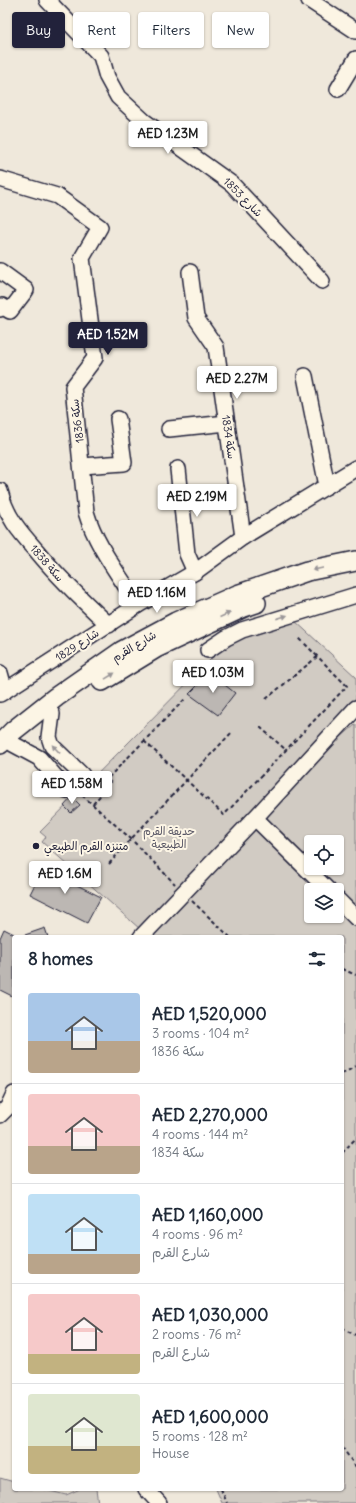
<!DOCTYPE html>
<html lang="en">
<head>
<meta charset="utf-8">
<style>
	body { margin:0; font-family:Delius,"Playpen Sans Arabic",sans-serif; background:#f2f2f3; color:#1f2937; height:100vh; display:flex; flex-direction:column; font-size:15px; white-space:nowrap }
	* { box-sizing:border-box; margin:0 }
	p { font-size:13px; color:#747a83 }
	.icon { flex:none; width:22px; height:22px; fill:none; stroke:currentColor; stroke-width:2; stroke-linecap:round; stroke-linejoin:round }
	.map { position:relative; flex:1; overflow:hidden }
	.side { position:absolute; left:12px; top:935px; width:332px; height:556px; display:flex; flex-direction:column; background:#fff; border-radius:4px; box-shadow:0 1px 3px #0004 }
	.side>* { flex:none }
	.hud { position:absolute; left:12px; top:12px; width:332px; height:36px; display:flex; gap:8px }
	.buttons { position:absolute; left:304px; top:835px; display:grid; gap:8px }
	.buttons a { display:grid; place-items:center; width:40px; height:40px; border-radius:4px; background:#fff; box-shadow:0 1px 3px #0004; font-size:20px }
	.price { position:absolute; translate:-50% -34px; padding:0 9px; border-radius:4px; background:#fff; color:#222; font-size:13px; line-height:26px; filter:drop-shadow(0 1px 2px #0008) }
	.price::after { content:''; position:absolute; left:50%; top:24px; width:12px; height:9px; margin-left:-6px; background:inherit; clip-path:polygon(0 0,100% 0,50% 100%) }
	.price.on { background:#22223b; color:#fff }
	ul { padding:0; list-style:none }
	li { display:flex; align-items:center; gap:12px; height:100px; padding:0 16px }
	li+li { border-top:1px solid #e0e1e3 }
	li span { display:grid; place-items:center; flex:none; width:112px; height:80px; border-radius:4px; color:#555 }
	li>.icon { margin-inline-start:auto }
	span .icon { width:48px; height:48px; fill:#fffc; stroke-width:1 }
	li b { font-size:17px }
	h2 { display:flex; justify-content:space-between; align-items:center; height:48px; padding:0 16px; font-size:17px }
	.tag { padding:0 14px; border-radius:4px; background:#fff; box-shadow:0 1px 3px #0004; font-size:14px; line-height:36px }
	.tag.on { background:#22223b; color:#fff }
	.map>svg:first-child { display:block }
	.green { fill:#d1cbc3; stroke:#7a767f; fill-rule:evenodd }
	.building { fill:#bcb7b3; stroke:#22223b }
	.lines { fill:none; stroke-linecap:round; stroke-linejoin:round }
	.minor-casing { stroke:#22223b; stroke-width:18 }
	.major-casing { stroke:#22223b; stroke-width:22 }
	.path { stroke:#22223b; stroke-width:2; stroke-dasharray:4 3; stroke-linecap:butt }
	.minor { stroke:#fcf5e5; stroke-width:15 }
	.major { stroke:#fcf5e5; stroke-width:19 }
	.oneway { fill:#9a9698 }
	.poi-dot { fill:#22223b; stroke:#fcf5e5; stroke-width:1.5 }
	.labels { text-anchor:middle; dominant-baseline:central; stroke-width:4; stroke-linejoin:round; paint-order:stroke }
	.street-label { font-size:11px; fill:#22223b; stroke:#fcf5e5 }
	.park-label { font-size:11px; fill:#575564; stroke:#fcf5e5 }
	.poi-label { font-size:11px; fill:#22223b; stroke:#fcf5e5; text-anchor:start }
</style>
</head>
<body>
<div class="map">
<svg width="356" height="1503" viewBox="0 0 356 1503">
	<rect width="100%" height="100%" fill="#efe8db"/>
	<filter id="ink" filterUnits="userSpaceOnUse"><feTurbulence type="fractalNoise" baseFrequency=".025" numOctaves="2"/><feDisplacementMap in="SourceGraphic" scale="8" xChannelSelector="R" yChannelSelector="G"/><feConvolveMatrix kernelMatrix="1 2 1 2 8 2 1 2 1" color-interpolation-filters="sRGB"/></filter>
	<g filter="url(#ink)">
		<g class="green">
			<path d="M294,620L356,677V720L340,738L356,724V917L337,899V890H311V916H337V900L356,919V1503H222L216,1489H342V937H149L42,842L46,837L40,832L217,653L237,640ZM311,842H337V868H311Z"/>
			<polygon points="0,1478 14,1482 14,1489 42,1489 66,1495 80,1489 96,1489 98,1503 0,1503"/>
		</g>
		<g class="building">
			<polygon points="210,673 235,693 218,715 189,694"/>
			<polygon points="93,777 100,784 92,793 84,785"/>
			<polygon points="72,797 80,805 71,813 64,806"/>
			<polygon points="43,868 101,897 87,923 30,894 35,884 31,882 35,873 39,875"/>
			<polygon points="45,928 48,937 22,937 22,936"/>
			<polygon points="4,929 14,934 14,997 0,990 0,938"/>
		</g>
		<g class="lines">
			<defs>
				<g id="minor">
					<polyline points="47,0 101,56 107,77 118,97 144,121 232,184 322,281"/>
					<polyline points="309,0 356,31"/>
					<polyline points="338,89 356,59"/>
					<path d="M0,179L57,196L100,227L82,258L95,358L73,387L86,512C96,546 120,576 138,605"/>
					<polyline points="0,271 26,290 10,311 2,306 0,309"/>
					<polyline points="190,272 196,318 216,347 243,537"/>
					<polyline points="305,376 327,486"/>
					<polyline points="169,429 227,423"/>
					<polyline points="82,466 124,463 118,419"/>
					<polyline points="178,469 187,554 195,572"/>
					<path d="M0,491C6,516 19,531 36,550C58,577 83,601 109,625"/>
					<polyline points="208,650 226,638 242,630 356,595"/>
					<polyline points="0,673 5,691"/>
					<polyline points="0,694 138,605 195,572 243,537 356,468"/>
					<polyline points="52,714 49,737 52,746 82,775"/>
					<polyline points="13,744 39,758 67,790"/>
					<polyline points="255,818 328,890"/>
					<polyline points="337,899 356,918"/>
					<polyline points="141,937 255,818 356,708"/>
					<polyline points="0,1115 8,1107 14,1094"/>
					<polyline points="146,1489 159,1503"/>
				</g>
				<g id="major">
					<polyline points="102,681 156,648 244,607 256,603"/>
					<polyline points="0,744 13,731 56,697 122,651 176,622 237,595 307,571 356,561"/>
				</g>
			</defs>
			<use href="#minor" class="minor-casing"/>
			<use href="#major" class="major-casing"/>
			<g class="path">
				<polyline points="266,699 317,657"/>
				<polyline points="260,727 286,750"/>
				<polyline points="144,741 224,815 347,686 298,637"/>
				<polyline points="82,795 131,839 175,884"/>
				<polyline points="93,804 111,783 107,779 186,698"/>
				<polyline points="109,864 131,839 233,731"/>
				<polyline points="192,901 230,937"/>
				<polyline points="342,969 356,975"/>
				<polyline points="342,1074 356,1066"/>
				<polyline points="342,1153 356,1138"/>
				<polyline points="342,1327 347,1331 356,1335"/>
				<polyline points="342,1447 356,1467"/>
				<polyline points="221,1489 227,1503"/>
			</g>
			<use href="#minor" class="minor"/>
			<use href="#major" class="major"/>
		</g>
		<defs><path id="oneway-solid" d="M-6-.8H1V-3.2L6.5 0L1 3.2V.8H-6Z"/></defs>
		<g class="oneway">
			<use href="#oneway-solid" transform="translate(318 569) rotate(168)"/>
			<use href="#oneway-solid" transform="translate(225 615) rotate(-24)"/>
			<use href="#oneway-solid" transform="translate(282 617) rotate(-17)"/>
			<use href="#oneway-solid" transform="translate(110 676) rotate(-32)"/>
			<use href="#oneway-solid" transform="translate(56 749) rotate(-133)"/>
		</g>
	</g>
	<circle class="poi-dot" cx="36" cy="846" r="4"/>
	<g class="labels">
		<g class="street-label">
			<text transform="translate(243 197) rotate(45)">شارع 1853</text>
			<text transform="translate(77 421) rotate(-97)">سكة 1836</text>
			<text transform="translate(229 437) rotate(82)">سكة 1834</text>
			<text transform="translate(47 563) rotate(49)">1838 سكة</text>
			<text transform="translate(77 645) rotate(-33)">1829 شارع</text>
			<text transform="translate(134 646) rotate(-31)">شارع القرم</text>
		</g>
		<g class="park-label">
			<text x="169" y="831">حديقة القرم<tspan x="169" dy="13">الطبيعية</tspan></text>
		</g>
		<g class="poi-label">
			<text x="44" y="846">متنزه القرم الطبيعي</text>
		</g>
	</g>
</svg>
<div class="buttons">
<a><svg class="icon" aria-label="locate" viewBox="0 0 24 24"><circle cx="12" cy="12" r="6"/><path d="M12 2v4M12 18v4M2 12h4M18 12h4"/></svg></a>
<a><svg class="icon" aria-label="layers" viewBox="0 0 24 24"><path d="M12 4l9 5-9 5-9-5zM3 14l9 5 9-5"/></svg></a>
</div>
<b class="price" style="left:168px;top:155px">AED 1.23M</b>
<b class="price on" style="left:108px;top:356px">AED 1.52M</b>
<b class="price" style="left:237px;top:400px">AED 2.27M</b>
<b class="price" style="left:197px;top:518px">AED 2.19M</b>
<b class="price" style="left:157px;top:614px">AED 1.16M</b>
<b class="price" style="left:213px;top:694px">AED 1.03M</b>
<b class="price" style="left:72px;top:805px">AED 1.58M</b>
<b class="price" style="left:65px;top:895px">AED 1.6M</b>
<div class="hud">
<a class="tag on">Buy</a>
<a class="tag">Rent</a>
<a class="tag">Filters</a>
<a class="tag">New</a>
</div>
<section class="side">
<h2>8 homes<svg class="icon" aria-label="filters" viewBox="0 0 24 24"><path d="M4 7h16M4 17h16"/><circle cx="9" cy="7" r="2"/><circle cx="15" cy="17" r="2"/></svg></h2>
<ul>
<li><span style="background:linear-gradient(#a9c7e8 60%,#b9a48a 0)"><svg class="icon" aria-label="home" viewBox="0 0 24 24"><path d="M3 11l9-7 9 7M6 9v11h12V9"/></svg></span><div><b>AED 1,520,000</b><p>3 rooms · 104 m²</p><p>سكة 1836</p></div></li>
<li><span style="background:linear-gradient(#f6c9c9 65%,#b9a48a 0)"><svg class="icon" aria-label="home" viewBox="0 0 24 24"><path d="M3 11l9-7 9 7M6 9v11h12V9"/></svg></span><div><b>AED 2,270,000</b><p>4 rooms · 144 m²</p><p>سكة 1834</p></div></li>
<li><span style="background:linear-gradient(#bfe0f5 75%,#b9a48a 0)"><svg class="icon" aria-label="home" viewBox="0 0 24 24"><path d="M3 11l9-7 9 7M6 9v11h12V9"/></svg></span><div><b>AED 1,160,000</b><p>4 rooms · 96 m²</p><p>شارع القرم</p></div></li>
<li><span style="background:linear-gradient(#f6c9c9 75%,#c2b280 0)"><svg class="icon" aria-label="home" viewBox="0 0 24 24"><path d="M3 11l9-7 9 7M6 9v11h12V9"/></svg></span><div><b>AED 1,030,000</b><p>2 rooms · 76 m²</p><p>شارع القرم</p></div></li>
<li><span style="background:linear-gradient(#dfe7d0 65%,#c2b280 0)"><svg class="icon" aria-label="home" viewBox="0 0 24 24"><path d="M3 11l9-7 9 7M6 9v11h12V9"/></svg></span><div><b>AED 1,600,000</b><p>5 rooms · 128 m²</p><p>House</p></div></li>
</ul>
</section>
</div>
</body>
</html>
